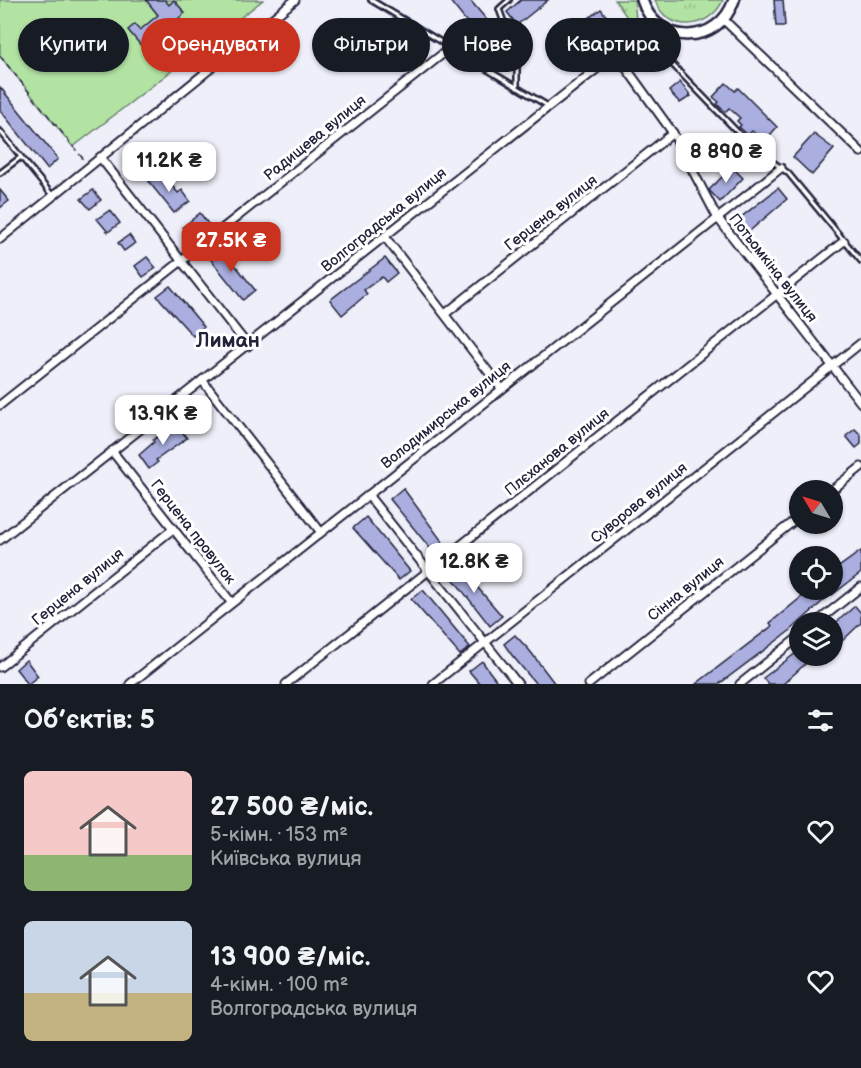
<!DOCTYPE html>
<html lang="uk">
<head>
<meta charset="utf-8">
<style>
	body { margin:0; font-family:"Balsamiq Sans",sans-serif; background:#242831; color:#f1f3f6; height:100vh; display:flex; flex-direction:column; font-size:22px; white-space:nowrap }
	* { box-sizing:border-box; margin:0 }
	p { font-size:20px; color:#9ea1a6 }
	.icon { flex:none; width:33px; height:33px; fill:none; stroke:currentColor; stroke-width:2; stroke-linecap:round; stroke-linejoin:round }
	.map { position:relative; height:684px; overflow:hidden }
	.drawer { display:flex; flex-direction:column; background:#171b24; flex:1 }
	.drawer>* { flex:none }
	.hud { position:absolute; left:18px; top:18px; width:825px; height:54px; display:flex; gap:12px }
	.needle { width:39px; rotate:308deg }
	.fabs { position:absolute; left:789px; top:480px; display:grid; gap:12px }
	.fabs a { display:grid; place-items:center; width:54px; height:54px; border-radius:50%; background:#171b24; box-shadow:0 2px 4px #0004; font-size:30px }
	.price { position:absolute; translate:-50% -51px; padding:0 14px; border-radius:12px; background:#fff; color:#222; font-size:20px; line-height:39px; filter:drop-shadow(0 2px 3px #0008) }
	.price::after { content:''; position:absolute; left:50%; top:36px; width:18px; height:14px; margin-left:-9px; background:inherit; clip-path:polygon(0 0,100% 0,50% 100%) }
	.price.selected { background:#c8321e; color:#fff }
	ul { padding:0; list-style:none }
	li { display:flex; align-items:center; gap:18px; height:150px; padding:0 24px }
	li span { display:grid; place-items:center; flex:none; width:168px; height:120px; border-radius:9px; color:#555 }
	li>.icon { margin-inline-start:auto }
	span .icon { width:72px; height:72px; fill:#fffc; stroke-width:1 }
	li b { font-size:26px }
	h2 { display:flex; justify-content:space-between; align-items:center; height:72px; padding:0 24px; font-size:26px }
	.chip { padding:0 21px; border-radius:27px; background:#171b24; box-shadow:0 2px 4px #0004; font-size:21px; line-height:54px }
	.chip.selected { background:#c8321e; color:#fff }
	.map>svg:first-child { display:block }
	.grass { fill:url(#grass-tufts); stroke:#6a826f; stroke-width:1.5 }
	.park { fill:#b2e3a3; stroke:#6a826f; stroke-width:1.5 }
	.building { fill:#aaafe0; stroke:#22223b; stroke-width:1.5 }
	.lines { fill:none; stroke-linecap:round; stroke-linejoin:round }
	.lane-casing { stroke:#22223b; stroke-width:8 }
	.street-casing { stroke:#22223b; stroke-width:11 }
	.secondary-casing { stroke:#22223b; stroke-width:14 }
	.path { stroke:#22223b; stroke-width:1.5; stroke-dasharray:6 4.5; stroke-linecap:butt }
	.lane { stroke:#fff; stroke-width:3 }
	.street { stroke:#fff; stroke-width:7 }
	.secondary { stroke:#fff; stroke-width:9 }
	.labels { text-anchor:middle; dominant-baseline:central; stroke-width:6; stroke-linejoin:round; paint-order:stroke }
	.street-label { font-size:15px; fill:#22223b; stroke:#fff }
	.district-label { font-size:21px; font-weight:bold; fill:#22223b; stroke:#fff }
</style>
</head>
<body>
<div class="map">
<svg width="861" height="684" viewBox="0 0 861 684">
	<defs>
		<pattern id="grass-tufts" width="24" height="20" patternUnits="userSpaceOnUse" patternTransform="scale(1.5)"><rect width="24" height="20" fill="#b2e3a3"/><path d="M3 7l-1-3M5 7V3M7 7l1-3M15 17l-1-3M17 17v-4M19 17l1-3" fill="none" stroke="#99c28d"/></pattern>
	</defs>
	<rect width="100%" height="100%" fill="#eeeff9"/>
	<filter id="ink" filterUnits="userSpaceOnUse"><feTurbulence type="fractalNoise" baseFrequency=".0167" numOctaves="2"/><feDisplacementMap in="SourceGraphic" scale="12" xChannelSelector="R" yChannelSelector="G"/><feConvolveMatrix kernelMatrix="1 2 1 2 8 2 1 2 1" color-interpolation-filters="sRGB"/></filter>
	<g filter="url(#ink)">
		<g class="grass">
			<polygon points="615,0 634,0 636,19 633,26"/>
			<path d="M655,0H723C710,30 667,34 655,0Z"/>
		</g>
		<polygon class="park" points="0,0 263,0 73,147 0,56"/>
		<g class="building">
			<polygon points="146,0 165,0 169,5 174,0 185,13 143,48 128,30 135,24 140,30 158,15"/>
			<polygon points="449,0 470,0 491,25 486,29 504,52 492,61 474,39 478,36"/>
			<polygon points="521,0 548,0 517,25 507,12"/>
			<polygon points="774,0 783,0 785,26 776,26"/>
			<polygon points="601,9 608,18 594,29 586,20"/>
			<polygon points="589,37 594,45 589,49 583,41"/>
			<polygon points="680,82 691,96 680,103 669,91"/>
			<polygon points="726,83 735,91 738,88 777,127 764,142 752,131 748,135 739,127 741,125 737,121 740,118 729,108 725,112 717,104 719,102 713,97"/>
			<polygon points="0,87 58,159 47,169 0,110"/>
			<polygon points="814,134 834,149 812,175 793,157"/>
			<polygon points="142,149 153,163 142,172 131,158"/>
			<polygon points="732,167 743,178 720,202 709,190"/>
			<polygon points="162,173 178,193 182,190 190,201 174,213 149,182"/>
			<polygon points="778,188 787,199 745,235 735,222"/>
			<polygon points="0,190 9,201 0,208"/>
			<polygon points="93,190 101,200 90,209 81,199"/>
			<polygon points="110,210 120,223 108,232 97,219"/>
			<polygon points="200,213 209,225 192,238 183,227"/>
			<polygon points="129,235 135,243 124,251 118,243"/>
			<polygon points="220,246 255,290 243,300 207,255"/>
			<polygon points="147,257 156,268 143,277 135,266"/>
			<polygon points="385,258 397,273 386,282 382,277 364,290 367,294 342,315 330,300"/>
			<polygon points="170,286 204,327 193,336 157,296"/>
			<polygon points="176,424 187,438 156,460 158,462 149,469 139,455 154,442 153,440"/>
			<polygon points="855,429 861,435 861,444 856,448 846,436"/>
			<polygon points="403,488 444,544 433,552 390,499"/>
			<polygon points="366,517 410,571 399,580 353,528"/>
			<polygon points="861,551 861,573 832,595 832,593 791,630 719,684 696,684 772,626 770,623 810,590 832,590 832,572"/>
			<polygon points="460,561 478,588 502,616 490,626 447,571"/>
			<polygon points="423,590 470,647 460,655 411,599"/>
			<polygon points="855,606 861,613 861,623 840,643 832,633 832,626"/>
			<polygon points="515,635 530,651 555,684 536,684 511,654 504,644"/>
			<polygon points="800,650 800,656 814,656 783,684 768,684 763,678"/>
			<polygon points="26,660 38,676 28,684 16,669"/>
			<polygon points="482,661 489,671 499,684 480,684 469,671"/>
		</g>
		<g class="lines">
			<defs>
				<g id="lane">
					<polyline points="371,0 548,106"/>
					<polyline points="509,0 499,9 517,58 517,88"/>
					<polyline points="643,34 751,146 788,173 861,261"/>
					<polyline points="0,131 52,195"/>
					<polyline points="0,173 21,157"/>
				</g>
				<g id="street">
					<polyline points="724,20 861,152"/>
					<polyline points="616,54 673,133 717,217 861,403"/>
					<polyline points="100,157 248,346"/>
					<polyline points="385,237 501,388"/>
					<polyline points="0,239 295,0"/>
					<polyline points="445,314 673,133"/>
					<polyline points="202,380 320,531"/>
					<polyline points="0,405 450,48"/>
					<polyline points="112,451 231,602"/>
					<polyline points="832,490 861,467"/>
					<polyline points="368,495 518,684"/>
					<polyline points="0,540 656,22"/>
					<polyline points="817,622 861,587"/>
					<polyline points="0,667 173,529"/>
					<polyline points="130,684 781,168"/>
					<polyline points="286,684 844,241"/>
					<polyline points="433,684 861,343"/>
					<polyline points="589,684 800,516"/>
					<polyline points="740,684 800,636"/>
				</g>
				<path id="secondary" d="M642,0C657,47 719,46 734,0"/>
			</defs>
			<use href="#lane" class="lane-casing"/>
			<use href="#street" class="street-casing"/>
			<use href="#secondary" class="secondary-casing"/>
			<polyline class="path" points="0,56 85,161"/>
			<use href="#lane" class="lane"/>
			<use href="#street" class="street"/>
			<use href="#secondary" class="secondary"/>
		</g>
	</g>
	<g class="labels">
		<g class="street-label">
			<text transform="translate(315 138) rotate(-39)">Радищева вулиця</text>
			<text transform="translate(551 213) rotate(-38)">Герцена вулиця</text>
			<text transform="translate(384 220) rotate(-39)">Волгоградська вулиця</text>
			<text transform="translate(773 268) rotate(52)">Потьомкіна вулиця</text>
			<text transform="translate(446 415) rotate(-39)">Володимирська вулиця</text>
			<text transform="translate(557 452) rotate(-39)">Плєханова вулиця</text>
			<text transform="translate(639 503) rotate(-39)">Суворова вулиця</text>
			<text transform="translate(193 532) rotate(52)">Герцена провулок</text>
			<text transform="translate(78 587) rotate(-39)">Герцена вулиця</text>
			<text transform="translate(686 589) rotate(-39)">Сінна вулиця</text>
		</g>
		<g class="district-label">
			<text x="228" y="340">Лиман</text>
		</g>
	</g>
</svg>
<div class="fabs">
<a><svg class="needle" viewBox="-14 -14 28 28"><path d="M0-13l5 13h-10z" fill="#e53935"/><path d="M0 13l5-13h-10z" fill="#9ea1a6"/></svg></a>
<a><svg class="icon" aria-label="locate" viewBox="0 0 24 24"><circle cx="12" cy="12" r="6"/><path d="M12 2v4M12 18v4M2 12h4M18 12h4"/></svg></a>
<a><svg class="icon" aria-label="layers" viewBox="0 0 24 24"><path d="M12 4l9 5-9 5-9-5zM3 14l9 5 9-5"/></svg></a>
</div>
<b class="price" style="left:726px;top:184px">8 890 ₴</b>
<b class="price" style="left:169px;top:193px">11.2K ₴</b>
<b class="price selected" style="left:231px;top:273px">27.5K ₴</b>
<b class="price" style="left:163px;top:446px">13.9K ₴</b>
<b class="price" style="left:474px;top:594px">12.8K ₴</b>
<div class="hud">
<a class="chip">Купити</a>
<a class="chip selected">Орендувати</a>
<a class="chip">Фільтри</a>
<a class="chip">Нове</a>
<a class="chip">Квартира</a>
</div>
</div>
<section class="drawer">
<h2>Об’єктів: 5<svg class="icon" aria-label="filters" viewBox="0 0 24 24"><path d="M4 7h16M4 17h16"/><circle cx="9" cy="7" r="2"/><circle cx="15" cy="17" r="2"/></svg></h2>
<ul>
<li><span style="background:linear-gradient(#f6c9c9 70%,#8fb573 0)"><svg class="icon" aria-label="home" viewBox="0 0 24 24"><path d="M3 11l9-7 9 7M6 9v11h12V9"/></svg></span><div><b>27 500 ₴/міс.</b><p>5-кімн. · 153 m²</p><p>Київська вулиця</p></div><svg class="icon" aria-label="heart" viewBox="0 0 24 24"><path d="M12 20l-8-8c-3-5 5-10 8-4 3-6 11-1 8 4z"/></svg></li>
<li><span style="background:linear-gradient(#c9d6e8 60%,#c2b280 0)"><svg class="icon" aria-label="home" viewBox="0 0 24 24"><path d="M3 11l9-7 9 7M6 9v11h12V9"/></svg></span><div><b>13 900 ₴/міс.</b><p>4-кімн. · 100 m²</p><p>Волгоградська вулиця</p></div><svg class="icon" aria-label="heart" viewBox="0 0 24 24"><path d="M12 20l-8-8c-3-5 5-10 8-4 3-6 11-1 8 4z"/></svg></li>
</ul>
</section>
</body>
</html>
